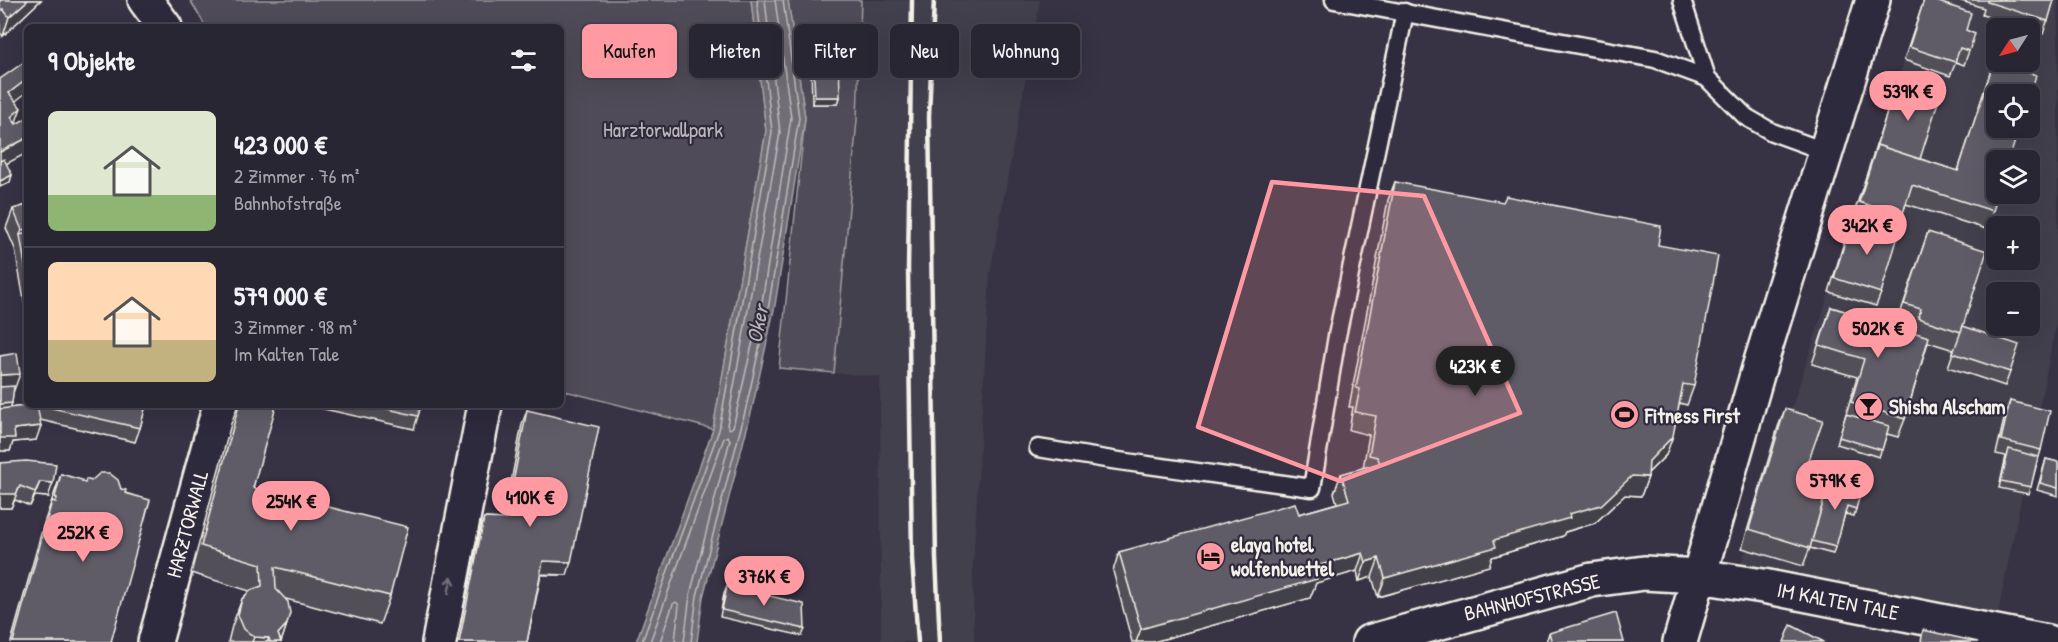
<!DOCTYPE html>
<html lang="de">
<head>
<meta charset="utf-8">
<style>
	body { margin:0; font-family:"Patrick Hand",sans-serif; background:#312e3b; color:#f1f3f6; height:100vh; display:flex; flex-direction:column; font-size:22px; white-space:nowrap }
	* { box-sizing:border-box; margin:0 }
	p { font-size:20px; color:#a5a5ac }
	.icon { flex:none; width:33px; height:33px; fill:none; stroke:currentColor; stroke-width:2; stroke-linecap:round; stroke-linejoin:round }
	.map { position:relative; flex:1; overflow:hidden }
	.side { position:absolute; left:24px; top:24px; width:540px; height:384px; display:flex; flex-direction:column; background:#292633; border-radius:9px; box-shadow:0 6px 24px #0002,0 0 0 2px #45434e }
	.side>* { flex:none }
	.guide { position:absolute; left:582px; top:24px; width:570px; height:54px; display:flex; gap:12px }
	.needle { width:39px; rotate:234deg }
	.buttons { position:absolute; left:1986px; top:18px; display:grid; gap:12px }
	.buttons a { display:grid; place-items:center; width:54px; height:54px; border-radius:9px; background:#292633; box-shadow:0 6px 24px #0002,0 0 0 2px #45434e; font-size:30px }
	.price { position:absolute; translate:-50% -51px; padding:0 14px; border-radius:21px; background:#ff9aa2; color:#111; font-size:20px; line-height:39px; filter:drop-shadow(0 2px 3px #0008) }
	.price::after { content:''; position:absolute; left:50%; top:36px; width:18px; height:14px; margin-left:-9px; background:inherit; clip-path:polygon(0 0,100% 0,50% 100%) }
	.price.current { background:#222; color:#fff }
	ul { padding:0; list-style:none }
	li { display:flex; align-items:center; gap:18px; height:150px; padding:0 24px }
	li+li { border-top:2px solid #45434e }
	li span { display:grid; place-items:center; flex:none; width:168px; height:120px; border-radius:9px; color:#555 }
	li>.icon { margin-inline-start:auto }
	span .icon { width:72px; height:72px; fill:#fffc; stroke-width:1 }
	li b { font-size:26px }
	h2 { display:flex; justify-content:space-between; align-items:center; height:72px; padding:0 24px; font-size:26px }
	.chip { padding:0 21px; border-radius:9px; background:#292633; box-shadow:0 6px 24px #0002,0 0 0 2px #45434e; font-size:21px; line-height:54px }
	.chip.current { background:#ff9aa2; color:#111 }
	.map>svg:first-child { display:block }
	.built { fill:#433f4e; fill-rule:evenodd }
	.green { fill:#504b59; stroke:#a29ea0; stroke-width:1.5 }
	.water { fill:#726e77; stroke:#a6a2a4; stroke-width:1.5 }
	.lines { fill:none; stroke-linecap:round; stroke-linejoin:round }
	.shore { stroke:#c0bdbb; stroke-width:1.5 }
	.service-casing { stroke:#f4f1e8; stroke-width:21 }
	.minor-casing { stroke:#f4f1e8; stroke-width:38 }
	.tertiary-casing { stroke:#f4f1e8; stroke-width:38 }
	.secondary-casing { stroke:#f4f1e8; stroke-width:38 }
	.service { stroke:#2f2a3d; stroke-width:16 }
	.minor { stroke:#2f2a3d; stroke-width:33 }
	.tertiary { stroke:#2f2a3d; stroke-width:33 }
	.secondary { stroke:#2f2a3d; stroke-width:33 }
	.rail { stroke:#f4f1e8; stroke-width:4.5 }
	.wall { fill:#524f59; stroke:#f4f1e8; stroke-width:1.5 }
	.shaded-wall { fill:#424048; stroke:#f4f1e8; stroke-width:1.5 }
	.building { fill:#5f5c67; stroke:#f4f1e8; stroke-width:1.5 }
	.oneway { stroke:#747079 }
	.marked { fill:#ff9aa2; fill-opacity:0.2; stroke:#ff9aa2; stroke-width:4.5; stroke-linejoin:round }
	.labels { text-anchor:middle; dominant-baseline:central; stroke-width:4.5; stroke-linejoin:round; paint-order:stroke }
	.park-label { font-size:21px; fill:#bbb7b6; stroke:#2f2a3d }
	.poi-label { font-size:21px; font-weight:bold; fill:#f4f1e8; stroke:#2f2a3d; text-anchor:start }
	.street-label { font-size:21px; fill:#f4f1e8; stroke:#2f2a3d }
	.water-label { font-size:22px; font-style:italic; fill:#bab6b5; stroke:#2f2a3d }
</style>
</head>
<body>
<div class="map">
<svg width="2058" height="642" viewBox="0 0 2058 642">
	<rect width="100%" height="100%" fill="#373244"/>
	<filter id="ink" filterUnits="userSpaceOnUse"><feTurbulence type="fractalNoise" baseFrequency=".0167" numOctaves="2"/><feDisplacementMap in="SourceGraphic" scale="12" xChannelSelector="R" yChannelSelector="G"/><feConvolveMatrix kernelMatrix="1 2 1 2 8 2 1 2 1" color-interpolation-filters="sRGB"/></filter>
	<g filter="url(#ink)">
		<g class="built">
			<polygon points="861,0 1040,0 990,274 973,568 974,642 881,642 880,377 834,373 857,120"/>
			<path d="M1924,0H2058V314L1998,614L1741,564ZM1996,28H2030V62H1996ZM1996,94H2030V128H1996ZM1996,160H2030V194H1996ZM1996,226H2030V260H1996ZM1996,292H2030V326H1996Z"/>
		</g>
		<g class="green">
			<polygon points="190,0 751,0 766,131 713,429 561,390 561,27 206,27"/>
			<polygon points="788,0 861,0 857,120 834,373 779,368 805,118"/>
		</g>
		<polygon class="water" points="751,0 788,0 805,118 775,305 752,409 703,597 697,642 636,642 713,429 766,131"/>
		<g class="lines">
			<g class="shore">
				<polyline points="765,0 780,133 727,425 730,429 733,427 762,302 791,118 775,0"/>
				<polyline points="642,642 719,430 772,132 757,0"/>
				<polyline points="650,642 724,438 728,436 730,440 690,595 684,642"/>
				<polyline points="660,642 673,604 676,602 679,605 675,642"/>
				<polyline points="691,642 697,596 746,408 769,304 799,118 783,0"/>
			</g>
			<defs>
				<g id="service">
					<polyline points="1334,0 1655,59 1707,78 1746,117 1772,132 1827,152"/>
					<polyline points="1682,0 1707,78"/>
					<polyline points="1038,448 1112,460 1312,488 1337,336 1405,12"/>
				</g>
				<g id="minor">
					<polyline points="145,0 165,27"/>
					<polyline points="155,642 220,405"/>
					<polyline points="439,642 485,405"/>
				</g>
				<polyline id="tertiary" points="1369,642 1592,580 1644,573 1699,576 1763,586 2047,642"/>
				<polyline id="secondary" points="1680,642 1759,368 1873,0"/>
			</defs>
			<use href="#service" class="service-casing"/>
			<use href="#minor" class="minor-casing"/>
			<use href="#tertiary" class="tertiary-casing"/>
			<use href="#secondary" class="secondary-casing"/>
			<use href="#service" class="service"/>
			<use href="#minor" class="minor"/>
			<use href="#tertiary" class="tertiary"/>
			<use href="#secondary" class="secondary"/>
			<g class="rail">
				<polyline points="912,0 908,269 912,560 918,642"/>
				<polyline points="934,0 929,116 936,559 940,642"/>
			</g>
		</g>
		<g class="wall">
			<polygon points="0,0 41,0 3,36 0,33"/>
			<polygon points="1924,0 1966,30 1969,51 1964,65 1956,62 1950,76 1904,60"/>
			<polygon points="1958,0 2054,0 2043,34 2030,30 2030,28 2024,28 1982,15 1984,8"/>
			<polygon points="813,56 840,97 838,104 812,104 811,64"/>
			<polygon points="1994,61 1993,211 1986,229 1906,204 1896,232 1881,293 1876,306 1829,292 1847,232 1852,219 1896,85 1920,159 1958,171"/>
			<polygon points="1395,182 1658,245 1694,386 1687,405 1679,403 1666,455 1648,473 1648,477 1641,496 1625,495 1595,523 1565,532 1563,536 1492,557 1489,566 1378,597 1372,577 1359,581 1357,571 1316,583 1310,598 1153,642 1132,642 1113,571 1119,552 1299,514 1337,503 1334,493 1341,474 1363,468 1369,435 1349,430 1353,407 1349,407 1388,200"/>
			<polygon points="27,205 27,317 15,249 6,228 13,209"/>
			<polygon points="1928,232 1963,326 2010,372 2005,386 1948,367 1954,350 1928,342 1905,419 1898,437 1887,434 1879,457 1837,444 1857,377 1812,364 1831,307 1913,332 1914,328 1897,323"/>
			<polygon points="0,356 13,393 12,403 10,408 23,406 27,390 27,405 146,405 140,428 135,442 40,420 36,440 13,442 10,451 0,451"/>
			<polygon points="2010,401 2041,450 2028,494 1999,488 2006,456 1996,454 2005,415"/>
			<polygon points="238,405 272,405 253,488 390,596 380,624 286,599 287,624 281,642 228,642 232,626 242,599 250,591 191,573 231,424"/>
			<polygon points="306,405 421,405 418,416 414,429"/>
			<polygon points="1785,409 1801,482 1825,489 1829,478 1856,509 1854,516 1845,514 1833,554 1810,548 1803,566 1742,548 1778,427"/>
			<polygon points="527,410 567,575 541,575 527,642 457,642 480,531 484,518 504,519 522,424"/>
			<polygon points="2046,459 2058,462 2058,496 2037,490"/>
			<polygon points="0,463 48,497 35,496 30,506 15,500 11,508 0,508"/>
			<polygon points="61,474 82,482 121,489 125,493 111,642 11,642 44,523"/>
			<polygon points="727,586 805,629 802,636 720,617 724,593"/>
			<polygon points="1549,633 1624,642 1546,642"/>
		</g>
		<g class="shaded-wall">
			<polygon points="28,0 41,0 3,36 9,17"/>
			<polygon points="27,79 27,92 2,112 9,93"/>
			<polygon points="815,97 840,97 838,104 812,104"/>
			<polygon points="21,108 14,127 11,117"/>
			<polygon points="27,138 27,153 0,167 0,152"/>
			<polygon points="12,175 10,182 0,187 0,181"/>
			<polygon points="27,229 27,245 20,235 22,230"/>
			<polygon points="20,374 13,393 0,393 0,375"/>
			<polygon points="12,403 5,422 0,422 0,404"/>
			<polygon points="41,426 36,440 13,442 10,451 0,451 0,438 14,429"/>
			<polygon points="1673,436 1666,455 1644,477 1648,477 1641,496 1625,495 1595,523 1565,532 1563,536 1492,557 1489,566 1378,597 1385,578 1569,514 1649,461"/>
			<polygon points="40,482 53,483 48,497 35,496 30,506"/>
			<polygon points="20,486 11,508 0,508 0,494"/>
			<polygon points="1363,553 1357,571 1316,583 1310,598 1153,642 1136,642 1141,629 1313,567"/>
			<polygon points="1379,558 1372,577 1359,581 1366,562"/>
			<polygon points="543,561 571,562 567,575 539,574"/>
			<polygon points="287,624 281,642 278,634"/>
			<polygon points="254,637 269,638 267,642 252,642"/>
		</g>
		<g class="building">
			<polygon points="0,0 28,0 9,17 3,9 0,12"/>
			<polygon points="1924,0 1933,0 1971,13 1966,30 1975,34 1969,51 1960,48 1955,62 1909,47"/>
			<polygon points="1987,0 2054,0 2048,21 1987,2"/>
			<polygon points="813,56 839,56 840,97 815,97"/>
			<polygon points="1994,61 2036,75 2030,96 2030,94 1996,94 1996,128 2019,128 2009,160 1996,160 1996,194 1998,194 1993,211 1912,185 1902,216 1859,202 1877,145 1958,171"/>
			<polygon points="23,63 27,66 27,79 9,93 21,108 11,117 16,124 27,118 27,138 0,152 0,79"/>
			<polygon points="1896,85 1939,99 1920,159 1877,145 1875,150"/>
			<polygon points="4,159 12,175 0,181 0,161"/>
			<polygon points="1395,182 1503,202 1506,196 1661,226 1658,245 1718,256 1694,386 1683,384 1673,436 1649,461 1648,477 1632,476 1601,505 1569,514 1570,518 1494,540 1496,547 1385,578 1379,558 1366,562 1363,553 1313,567 1317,579 1141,629 1119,552 1295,503 1299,514 1349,500 1341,474 1380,463 1377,457 1369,455 1376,416 1355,412 1360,389 1356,388"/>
			<polygon points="27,205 27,229 22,230 13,209"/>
			<polygon points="1852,219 1899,233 1881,293 1834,278"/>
			<polygon points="1928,232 1987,251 1961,332 1918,318 1921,309 1904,304"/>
			<polygon points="27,233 27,277 20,235"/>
			<polygon points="1831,307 1929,337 1905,419 1851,402 1864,359 1819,345"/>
			<polygon points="1963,326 2019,345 2010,372 1953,353"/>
			<polygon points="17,353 20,374 0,375 0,356"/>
			<polygon points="14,386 12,403 0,404 0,387"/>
			<polygon points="2010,401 2050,411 2041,450 2001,440"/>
			<polygon points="34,405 37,405 41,426 14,429 15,438 0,438 0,409"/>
			<polygon points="39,405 146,405 140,428"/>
			<polygon points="239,405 272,405 276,406 253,488 408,527 390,596 275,567 276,589 288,602 290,613 287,624 278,634 281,642 270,642 269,638 254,637 244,629 238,615 242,599 251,590 262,586 261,564 201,546"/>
			<polygon points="371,405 421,405 418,416"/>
			<polygon points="1785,409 1823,420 1801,482 1827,489 1810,548 1749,529"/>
			<polygon points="527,410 599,427 571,562 543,561 527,642 459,642 484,518 506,519"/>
			<polygon points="1846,414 1889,426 1882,450 1839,437"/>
			<polygon points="2009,449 2038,457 2031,487 2001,481"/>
			<polygon points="2046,459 2058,462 2058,488 2040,483"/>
			<polygon points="26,461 56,464 53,483 40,482 35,492 20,486 16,494 0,494 0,463"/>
			<polygon points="100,473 109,473 118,480 121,489 126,490 125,493 150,500 111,642 13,642 52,501 56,502 57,498 55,497 61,474 82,480 82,482 85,483 86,479 91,481"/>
			<polygon points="1829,478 1862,488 1856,509 1847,506 1836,547 1812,541 1827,489 1826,489"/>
			<polygon points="727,586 804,604 805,629 722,610"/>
			<polygon points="1616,613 1624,642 1552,642 1549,633"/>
			<polygon points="1791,625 1824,642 1784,642"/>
			<polygon points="1923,630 1978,642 1921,642"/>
		</g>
		<defs><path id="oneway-shaft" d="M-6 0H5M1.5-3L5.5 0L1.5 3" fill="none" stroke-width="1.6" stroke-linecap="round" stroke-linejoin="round" transform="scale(1.5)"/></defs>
		<use class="oneway" href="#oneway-shaft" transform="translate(450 585) rotate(-79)"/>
	</g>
	<path class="marked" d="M1272,182L1424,196L1520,413L1340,481L1198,427Z"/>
	<defs>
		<symbol id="bar-disc" viewBox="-11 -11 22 22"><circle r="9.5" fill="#ff9aa2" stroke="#2f2a3d"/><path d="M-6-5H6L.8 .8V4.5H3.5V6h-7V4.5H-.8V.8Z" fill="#111"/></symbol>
		<symbol id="stadium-disc" viewBox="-11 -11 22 22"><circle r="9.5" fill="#ff9aa2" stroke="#2f2a3d"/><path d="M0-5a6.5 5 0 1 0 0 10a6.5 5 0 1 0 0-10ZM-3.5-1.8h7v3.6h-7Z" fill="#111"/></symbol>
		<symbol id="hotel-disc" viewBox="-11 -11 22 22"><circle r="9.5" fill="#ff9aa2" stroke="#2f2a3d"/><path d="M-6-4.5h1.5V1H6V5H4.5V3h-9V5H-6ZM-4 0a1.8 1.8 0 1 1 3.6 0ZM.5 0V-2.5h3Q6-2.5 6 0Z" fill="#111"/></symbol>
	</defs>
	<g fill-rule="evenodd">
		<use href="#bar-disc" x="1852" y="390" width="33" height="33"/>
		<use href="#stadium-disc" x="1608" y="398" width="33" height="33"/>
		<use href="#hotel-disc" x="1194" y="540" width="33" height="33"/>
	</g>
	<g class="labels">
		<g class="park-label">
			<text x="663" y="129">Harztorwallpark</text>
		</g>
		<g class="poi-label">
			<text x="1889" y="406">Shisha Alscham</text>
			<text x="1645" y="415">Fitness First</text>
			<text x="1231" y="544">elaya hotel<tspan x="1231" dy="24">wolfenbuettel</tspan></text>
		</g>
		<g class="street-label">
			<text transform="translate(187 524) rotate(-75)">HARZTORWALL</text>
			<text transform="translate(1532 597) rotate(-14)">BAHNHOFSTRASSE</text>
			<text transform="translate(1838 601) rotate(11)">IM KALTEN TALE</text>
		</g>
		<g class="water-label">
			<text transform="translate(757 324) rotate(-79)">Oker</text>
		</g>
	</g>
</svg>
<div class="buttons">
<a><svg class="needle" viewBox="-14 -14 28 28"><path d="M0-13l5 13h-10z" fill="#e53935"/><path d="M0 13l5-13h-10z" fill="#a5a5ac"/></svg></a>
<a><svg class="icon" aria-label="locate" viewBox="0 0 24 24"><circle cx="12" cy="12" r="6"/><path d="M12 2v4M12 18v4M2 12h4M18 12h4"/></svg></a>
<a><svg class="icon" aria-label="layers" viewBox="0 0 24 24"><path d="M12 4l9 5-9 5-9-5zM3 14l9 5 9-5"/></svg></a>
<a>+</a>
<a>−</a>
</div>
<b class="price" style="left:1908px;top:122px">539K €</b>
<b class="price" style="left:1867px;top:256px">342K €</b>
<b class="price" style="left:1878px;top:359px">502K €</b>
<b class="price current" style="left:1475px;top:397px">423K €</b>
<b class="price" style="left:1835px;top:511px">579K €</b>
<b class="price" style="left:530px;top:528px">410K €</b>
<b class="price" style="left:291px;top:532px">254K €</b>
<b class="price" style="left:83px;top:563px">252K €</b>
<b class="price" style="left:764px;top:607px">376K €</b>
<div class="guide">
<a class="chip current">Kaufen</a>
<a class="chip">Mieten</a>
<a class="chip">Filter</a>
<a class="chip">Neu</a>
<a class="chip">Wohnung</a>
</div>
<section class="side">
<h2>9 Objekte<svg class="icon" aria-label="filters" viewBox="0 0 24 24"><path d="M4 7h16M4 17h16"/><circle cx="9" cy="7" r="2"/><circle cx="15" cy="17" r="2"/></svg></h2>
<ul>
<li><span style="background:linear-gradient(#dfe7d0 70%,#8fb573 0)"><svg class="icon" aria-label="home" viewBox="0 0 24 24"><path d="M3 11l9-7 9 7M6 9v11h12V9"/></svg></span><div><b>423 000 €</b><p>2 Zimmer · 76 m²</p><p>Bahnhofstraße</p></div></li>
<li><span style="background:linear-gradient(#ffd9b3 65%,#c2b280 0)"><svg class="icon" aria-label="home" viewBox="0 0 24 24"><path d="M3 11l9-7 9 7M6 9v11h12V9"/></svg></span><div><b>579 000 €</b><p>3 Zimmer · 98 m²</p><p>Im Kalten Tale</p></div></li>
</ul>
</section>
</div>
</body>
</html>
